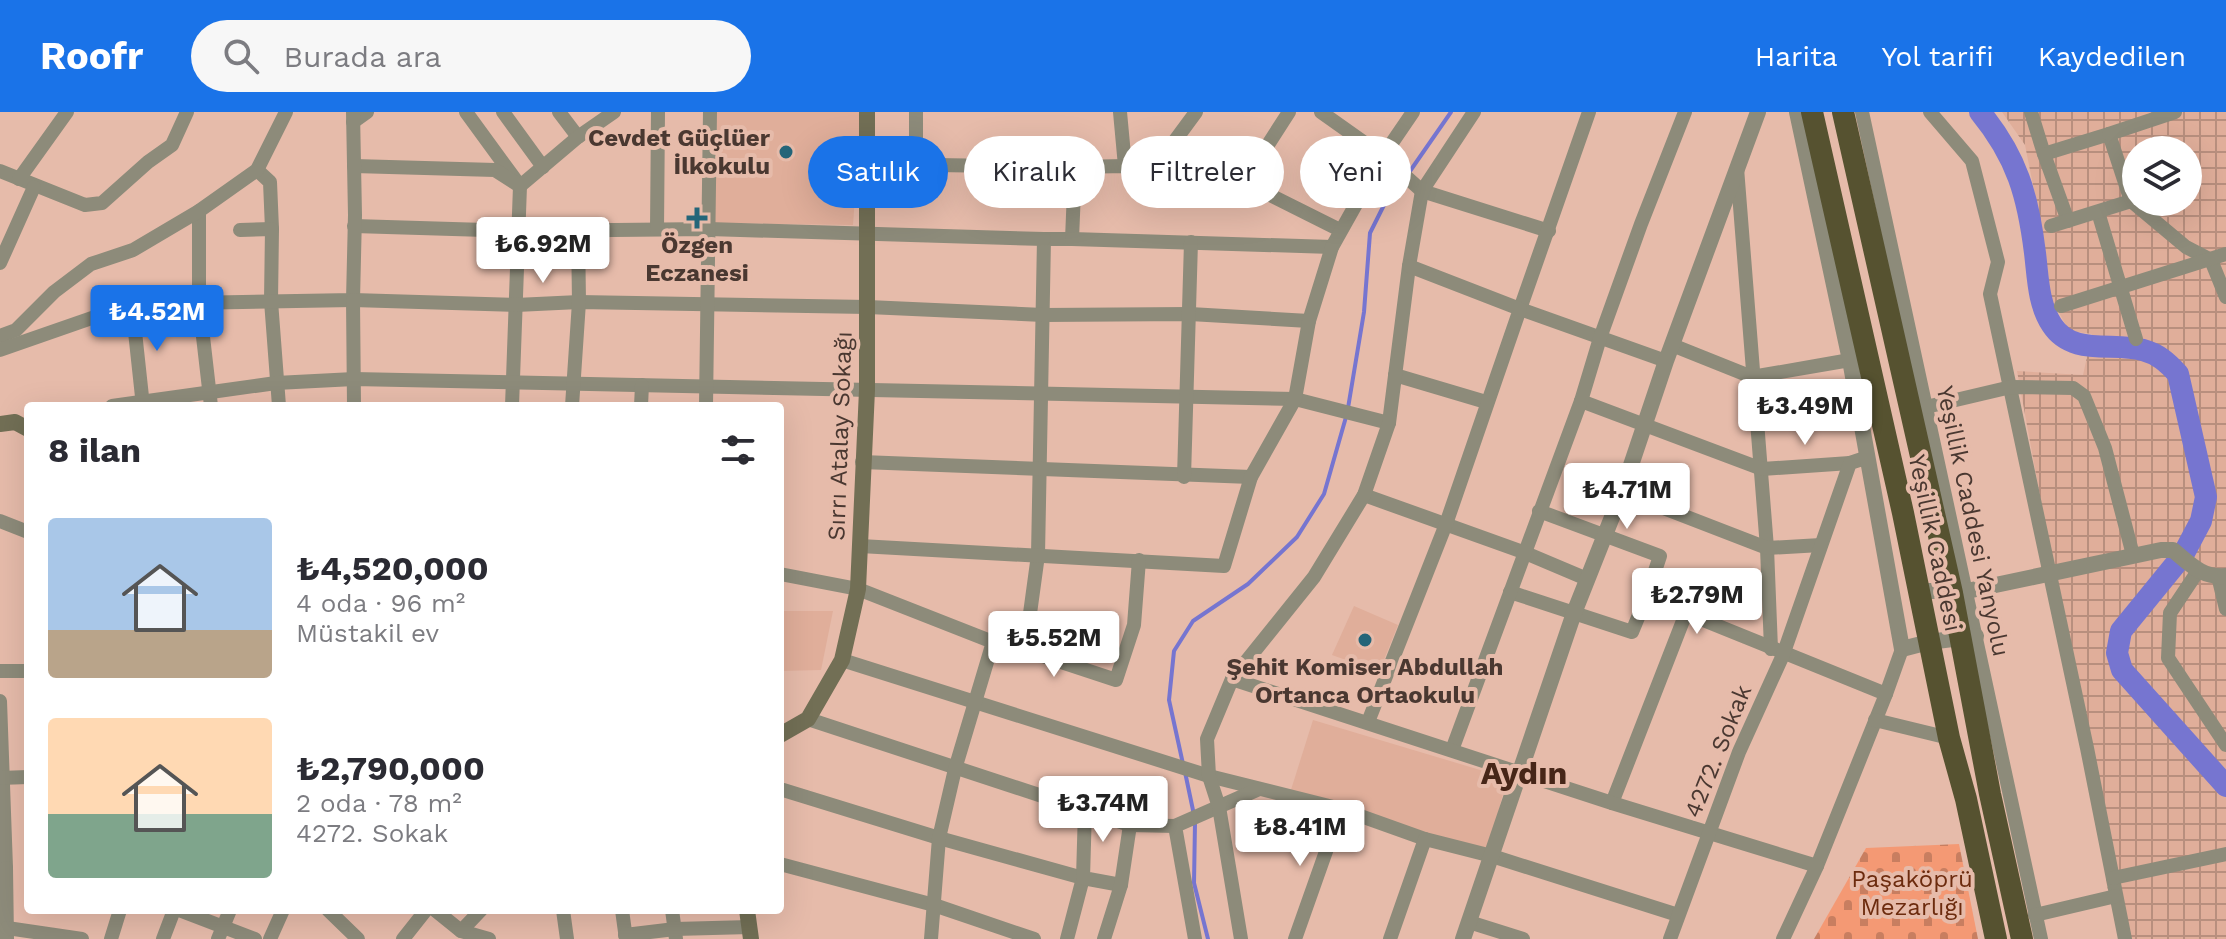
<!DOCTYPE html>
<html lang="tr">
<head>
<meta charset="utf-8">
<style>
	body { margin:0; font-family:"Work Sans",sans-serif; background:#f7f7f7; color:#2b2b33; height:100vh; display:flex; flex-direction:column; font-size:30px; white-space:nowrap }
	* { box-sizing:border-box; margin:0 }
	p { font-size:26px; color:#7c7c81 }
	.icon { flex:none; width:44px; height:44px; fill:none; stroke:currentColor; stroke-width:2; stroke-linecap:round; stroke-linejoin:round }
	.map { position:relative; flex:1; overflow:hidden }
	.details { position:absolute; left:24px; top:290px; width:760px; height:512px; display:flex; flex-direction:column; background:#fff; border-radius:8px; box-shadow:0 8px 32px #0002 }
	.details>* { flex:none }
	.banner { position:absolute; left:808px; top:24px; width:760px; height:72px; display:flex; gap:16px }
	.tools { position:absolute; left:2122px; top:24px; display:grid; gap:16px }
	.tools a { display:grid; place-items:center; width:80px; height:80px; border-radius:50%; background:#fff; box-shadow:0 8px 32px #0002; font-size:40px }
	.price { position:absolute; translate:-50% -68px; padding:0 18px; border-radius:8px; background:#fff; color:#222; font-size:26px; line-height:52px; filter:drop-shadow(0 2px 4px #0008) }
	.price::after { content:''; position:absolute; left:50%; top:48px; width:24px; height:18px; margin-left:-12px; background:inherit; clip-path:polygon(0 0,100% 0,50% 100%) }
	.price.current { background:#1a73e8; color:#fff }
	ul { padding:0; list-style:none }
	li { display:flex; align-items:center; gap:24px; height:200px; padding:0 24px }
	li span { display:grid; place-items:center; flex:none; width:224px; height:160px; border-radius:8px; color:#555 }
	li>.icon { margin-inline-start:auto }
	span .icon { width:96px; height:96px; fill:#fffc; stroke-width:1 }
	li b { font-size:34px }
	h2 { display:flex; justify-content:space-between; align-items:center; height:96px; padding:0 24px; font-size:34px }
	.chip { padding:0 28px; border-radius:36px; background:#fff; box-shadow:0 8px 32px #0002; font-size:28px; line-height:72px }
	.chip.current { background:#1a73e8; color:#fff }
	header { display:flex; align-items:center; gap:48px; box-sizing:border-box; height:112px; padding:0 40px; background:#1a73e8; color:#fff }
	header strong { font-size:38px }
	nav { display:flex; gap:44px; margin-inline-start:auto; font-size:28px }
	.search { width:560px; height:72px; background:#f7f7f7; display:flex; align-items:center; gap:20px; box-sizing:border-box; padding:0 28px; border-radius:44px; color:#7c7c81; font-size:30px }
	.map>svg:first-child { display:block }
	.built { fill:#e0ae9a }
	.industrial { fill:url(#industrial-grid); fill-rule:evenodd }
	.cemetery { fill:url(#cemetery-stones) }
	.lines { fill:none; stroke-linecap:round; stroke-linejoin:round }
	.stream { stroke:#7675d0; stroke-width:4 }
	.river { stroke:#7675d0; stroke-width:22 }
	.minor { stroke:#8d8b7a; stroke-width:14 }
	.tertiary { stroke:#8d8b7a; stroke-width:16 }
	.secondary { stroke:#726f55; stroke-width:16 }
	.trunk { stroke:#565230; stroke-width:22 }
	.poi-dot { fill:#246579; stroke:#e6bbaa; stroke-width:3 }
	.labels { text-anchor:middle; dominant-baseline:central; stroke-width:8; stroke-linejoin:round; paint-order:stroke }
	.poi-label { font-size:24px; font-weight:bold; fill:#4a3831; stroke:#e6bbaa }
	.street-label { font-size:24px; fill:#4a3831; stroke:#e6bbaa }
	.park-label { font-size:24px; fill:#6c2b0e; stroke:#e6bbaa }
	.district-label { font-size:32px; font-weight:bold; fill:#472618; stroke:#e6bbaa }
</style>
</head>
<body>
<header>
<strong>Roofr</strong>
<div class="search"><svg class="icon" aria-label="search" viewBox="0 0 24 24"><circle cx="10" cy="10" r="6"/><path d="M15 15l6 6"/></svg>Burada ara</div>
<nav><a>Harita</a><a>Yol tarifi</a><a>Kaydedilen</a></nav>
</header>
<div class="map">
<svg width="2226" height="827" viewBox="0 0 2226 827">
	<defs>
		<pattern id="industrial-grid" width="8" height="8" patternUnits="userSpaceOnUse" patternTransform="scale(2)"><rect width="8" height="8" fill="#e0ae9a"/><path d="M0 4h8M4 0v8" fill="none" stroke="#b88f7e"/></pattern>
		<pattern id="cemetery-stones" width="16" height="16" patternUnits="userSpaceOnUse" patternTransform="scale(2)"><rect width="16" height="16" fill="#f49974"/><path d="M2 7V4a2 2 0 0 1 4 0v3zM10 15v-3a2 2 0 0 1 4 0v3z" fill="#c87e60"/></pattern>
	</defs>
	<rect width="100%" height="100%" fill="#e6bbaa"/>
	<g class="built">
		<polygon points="714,0 861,0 853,113 712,111"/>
		<polygon points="1354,494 1398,513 1379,560 1332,543"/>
		<polygon points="833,499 821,558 780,559 780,499"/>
		<polygon points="1313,608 1507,666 1488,740 1290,681"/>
	</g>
	<path class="industrial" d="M2002,0H2226V827H2119L2106,769L2116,749L2055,466L2017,259L2083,263L2092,222L2069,219L2051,186L2044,129L2025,33ZM2136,38H2188V90H2136Z"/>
	<polygon class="cemetery" points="1959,732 1978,827 1814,827 1866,736"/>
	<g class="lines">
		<g class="stream">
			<polyline points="1408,62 1451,0"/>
			<polyline points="1348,296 1364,200 1370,121 1386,89 1403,68"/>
			<polyline points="1183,652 1169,588 1174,539 1193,509 1248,472 1297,425 1324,382 1346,305"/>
			<polyline points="1185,660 1194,703"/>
			<polyline points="1195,711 1194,771 1208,827"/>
		</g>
		<path class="river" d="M1980,0C2017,45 2028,84 2035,141C2038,165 2038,192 2052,213C2072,244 2112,230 2143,238C2158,242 2167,250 2178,262L2206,385L2201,409L2183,443L2121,519L2117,541L2122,558L2226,674"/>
		<g class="minor">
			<polyline points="466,0 520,74 512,294"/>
			<polyline points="503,0 543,55"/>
			<polyline points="559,0 578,25"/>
			<polyline points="916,0 916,51"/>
			<polyline points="1120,0 1125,54"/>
			<polyline points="1321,0 1383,44 1422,79 1549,119"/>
			<polyline points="1589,0 1520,197 1666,249"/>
			<polyline points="1862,0 2041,827"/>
			<polyline points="1930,0 1972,49 1998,150 1990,182 2087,636 2125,827"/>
			<polyline points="2031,0 2044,42 2109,22 2131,89 2186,135 2211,148 2226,185"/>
			<polyline points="353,10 367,0"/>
			<polyline points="2109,22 2175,0"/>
			<polyline points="2044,42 2068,109"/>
			<polyline points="868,52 1075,55 1072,127 1044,127 1038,443 1025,538"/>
			<polyline points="354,54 495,58 520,74 578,25 614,0"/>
			<polyline points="1075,55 1125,54 1244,70 1340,118"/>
			<polyline points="1737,56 1767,436 1771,537"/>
			<polyline points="1154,57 1196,0"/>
			<polyline points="257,58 270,70 272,117"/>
			<polyline points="0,59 85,93 102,91 148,50 172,33 187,0"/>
			<polyline points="19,67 67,0"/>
			<polyline points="1244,70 1289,0"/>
			<polyline points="199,99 199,190 211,294"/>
			<polyline points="2098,100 2136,227"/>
			<polyline points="354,114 519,119 709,117 1044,127"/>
			<polyline points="2051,114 2131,89"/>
			<polyline points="657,117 658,0"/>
			<polyline points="240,118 272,117 271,189 279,294"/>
			<polyline points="1072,127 1332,135"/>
			<polyline points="0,151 34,75"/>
			<polyline points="132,192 143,294"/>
			<polyline points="2061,194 2226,142"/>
			<polyline points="0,224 16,218 54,180 91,152 133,138 199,99 257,58 286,0"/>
			<polyline points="1672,233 1752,265 1850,248"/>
			<polyline points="0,238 132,192 353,188 355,103 353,0"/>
			<polyline points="1395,263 1486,290"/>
			<polyline points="1581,289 1762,357 1850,351"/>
			<polyline points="112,294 276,271 354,267 1295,287 1389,311"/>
			<polyline points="354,294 353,188 516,193 579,190 868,195 1043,203 1190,202 1309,209"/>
			<polyline points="572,294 579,190 578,119"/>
			<polyline points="641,294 642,273"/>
			<polyline points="706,294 710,0"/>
			<polyline points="1926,295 2011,275 2073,276 2084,284 2105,336 2133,443"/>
			<polyline points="862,350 1251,365"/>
			<polyline points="1184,365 1191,130"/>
			<polyline points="1622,380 1767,436 1821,433"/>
			<polyline points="1364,383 1523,440 1587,467"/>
			<polyline points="1539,399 1660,444 1646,486 1686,501 1612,691"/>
			<polyline points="0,409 28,420"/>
			<polyline points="860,434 1224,454 1251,365 1295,287 1309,209 1332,135 1383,44 1413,0"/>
			<polyline points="2198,459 2170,501 2168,546 2226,633"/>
			<polyline points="780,462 858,477 993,530 1025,538 1116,568 1134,513 1139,448"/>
			<polyline points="2218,464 2226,497"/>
			<polyline points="1510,480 1632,520 1646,486"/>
			<polyline points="1686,501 1886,582 1817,754"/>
			<polyline points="842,548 1209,664 1341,697 1425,727"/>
			<polyline points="0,559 28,559"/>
			<polyline points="1232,567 1314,465 1364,383 1389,311 1409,154 1422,79 1474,0"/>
			<polyline points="1886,582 1902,537"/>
			<polyline points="0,589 6,756 0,756"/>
			<polyline points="808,607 1130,713 1175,714"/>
			<polyline points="1875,608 1949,626"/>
			<polyline points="1368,610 1446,412 1520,197 1409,154"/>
			<polyline points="1452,638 1581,289 1600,226 1641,112 1685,0"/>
			<polyline points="0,666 28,665"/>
			<polyline points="780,677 939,726 1083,766 1067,827"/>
			<polyline points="1085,697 1083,766 1121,773"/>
			<polyline points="780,752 934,793 1034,827"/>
			<polyline points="6,756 7,827"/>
			<polyline points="2113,766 2226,742"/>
			<polyline points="179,798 255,827"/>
			<polyline points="328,798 358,827"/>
			<polyline points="435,798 461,819 489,827"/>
			<polyline points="563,798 567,827"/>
			<polyline points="622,798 626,827"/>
			<polyline points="672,798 676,827"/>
			<polyline points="2035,803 2116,784"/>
			<polyline points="1469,810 1523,827"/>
			<polyline points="7,816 82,827"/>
			<polyline points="461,819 481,798"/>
			<polyline points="625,823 675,817 750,815"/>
			<polyline points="111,827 120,798"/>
			<polyline points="163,827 174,798"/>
			<polyline points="218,827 230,798"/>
			<polyline points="270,827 283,798"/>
			<polyline points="403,827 426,798"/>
			<polyline points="931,827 939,726 955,657 993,530"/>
			<polyline points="1104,827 1121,773 1130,713"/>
			<polyline points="1195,827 1175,714 1259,677"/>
			<polyline points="1241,827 1219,695 1209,664 1207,627 1232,567 1612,691 1817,754 1783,827"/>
			<polyline points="1295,827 1341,697"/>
			<polyline points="1390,827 1425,727 1492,744 1678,803"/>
			<polyline points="1670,827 1739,640 1783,543 1850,351 1868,345"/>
		</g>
		<g class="tertiary">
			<polyline points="1797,0 1850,248 1902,537 1929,530 1976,524"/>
			<path d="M1920,479H1967L2161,438H2173C2190,452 2202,466 2226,464"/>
			<polyline points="1463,827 1574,501 1622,380 1666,249 1758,0"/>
		</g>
		<g class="secondary">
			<polyline points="0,312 15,310 28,317"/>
			<polyline points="780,623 808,607 842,548 858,477 867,278 867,0"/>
			<polyline points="747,798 751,827"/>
		</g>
		<g class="trunk">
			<polyline points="1812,0 1903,401 1949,626 1966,687 1996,827"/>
			<polyline points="1843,0 1952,481 1990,682 2022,827"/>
		</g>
	</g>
	<g class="poi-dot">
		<circle cx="786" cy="40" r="8"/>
		<path d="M693 94h8v8h8v8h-8v8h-8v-8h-8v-8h8z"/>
		<circle cx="1365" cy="528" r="8"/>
	</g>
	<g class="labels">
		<g class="poi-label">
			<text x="770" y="26" text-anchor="end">Cevdet Güçlüer<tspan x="770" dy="28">İlkokulu</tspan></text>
			<text x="697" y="133">Özgen<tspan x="697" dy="28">Eczanesi</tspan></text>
			<text x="1365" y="555">Şehit Komiser Abdullah<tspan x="1365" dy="28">Ortanca Ortaokulu</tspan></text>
		</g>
		<g class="street-label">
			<text transform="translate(840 324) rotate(-88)">Sırrı Atalay Sokağı</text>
			<text transform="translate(1973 409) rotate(78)">Yeşillik Caddesi Yanyolu</text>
			<text transform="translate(1935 431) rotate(78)">Yeşillik Caddesi</text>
			<text transform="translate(1718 639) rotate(-68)">4272. Sokak</text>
		</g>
		<g class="park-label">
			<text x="1912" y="767">Paşaköprü<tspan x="1912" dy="28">Mezarlığı</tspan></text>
		</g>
		<g class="district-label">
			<text x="1524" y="661">Aydın</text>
		</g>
	</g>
</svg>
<div class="tools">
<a><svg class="icon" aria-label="layers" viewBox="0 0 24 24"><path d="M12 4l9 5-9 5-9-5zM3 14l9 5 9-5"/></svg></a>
</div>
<b class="price" style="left:543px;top:173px">₺6.92M</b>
<b class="price current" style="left:157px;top:241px">₺4.52M</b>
<b class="price" style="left:1805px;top:335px">₺3.49M</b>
<b class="price" style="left:1627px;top:419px">₺4.71M</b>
<b class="price" style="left:1697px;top:524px">₺2.79M</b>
<b class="price" style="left:1054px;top:567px">₺5.52M</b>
<b class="price" style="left:1103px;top:732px">₺3.74M</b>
<b class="price" style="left:1300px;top:756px">₺8.41M</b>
<div class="banner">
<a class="chip current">Satılık</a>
<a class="chip">Kiralık</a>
<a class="chip">Filtreler</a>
<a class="chip">Yeni</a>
</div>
<section class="details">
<h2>8 ilan<svg class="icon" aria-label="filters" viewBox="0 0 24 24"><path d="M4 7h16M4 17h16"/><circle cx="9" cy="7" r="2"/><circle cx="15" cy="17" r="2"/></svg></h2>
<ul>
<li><span style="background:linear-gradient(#a9c7e8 70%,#b9a48a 0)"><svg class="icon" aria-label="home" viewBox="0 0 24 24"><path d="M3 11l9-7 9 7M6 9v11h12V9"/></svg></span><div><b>₺4,520,000</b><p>4 oda · 96 m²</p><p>Müstakil ev</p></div></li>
<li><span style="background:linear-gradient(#ffd9b3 60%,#7fa58c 0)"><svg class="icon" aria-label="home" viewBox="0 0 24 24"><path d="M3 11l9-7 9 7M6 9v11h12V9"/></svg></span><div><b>₺2,790,000</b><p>2 oda · 78 m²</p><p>4272. Sokak</p></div></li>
</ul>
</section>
</div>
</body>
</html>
